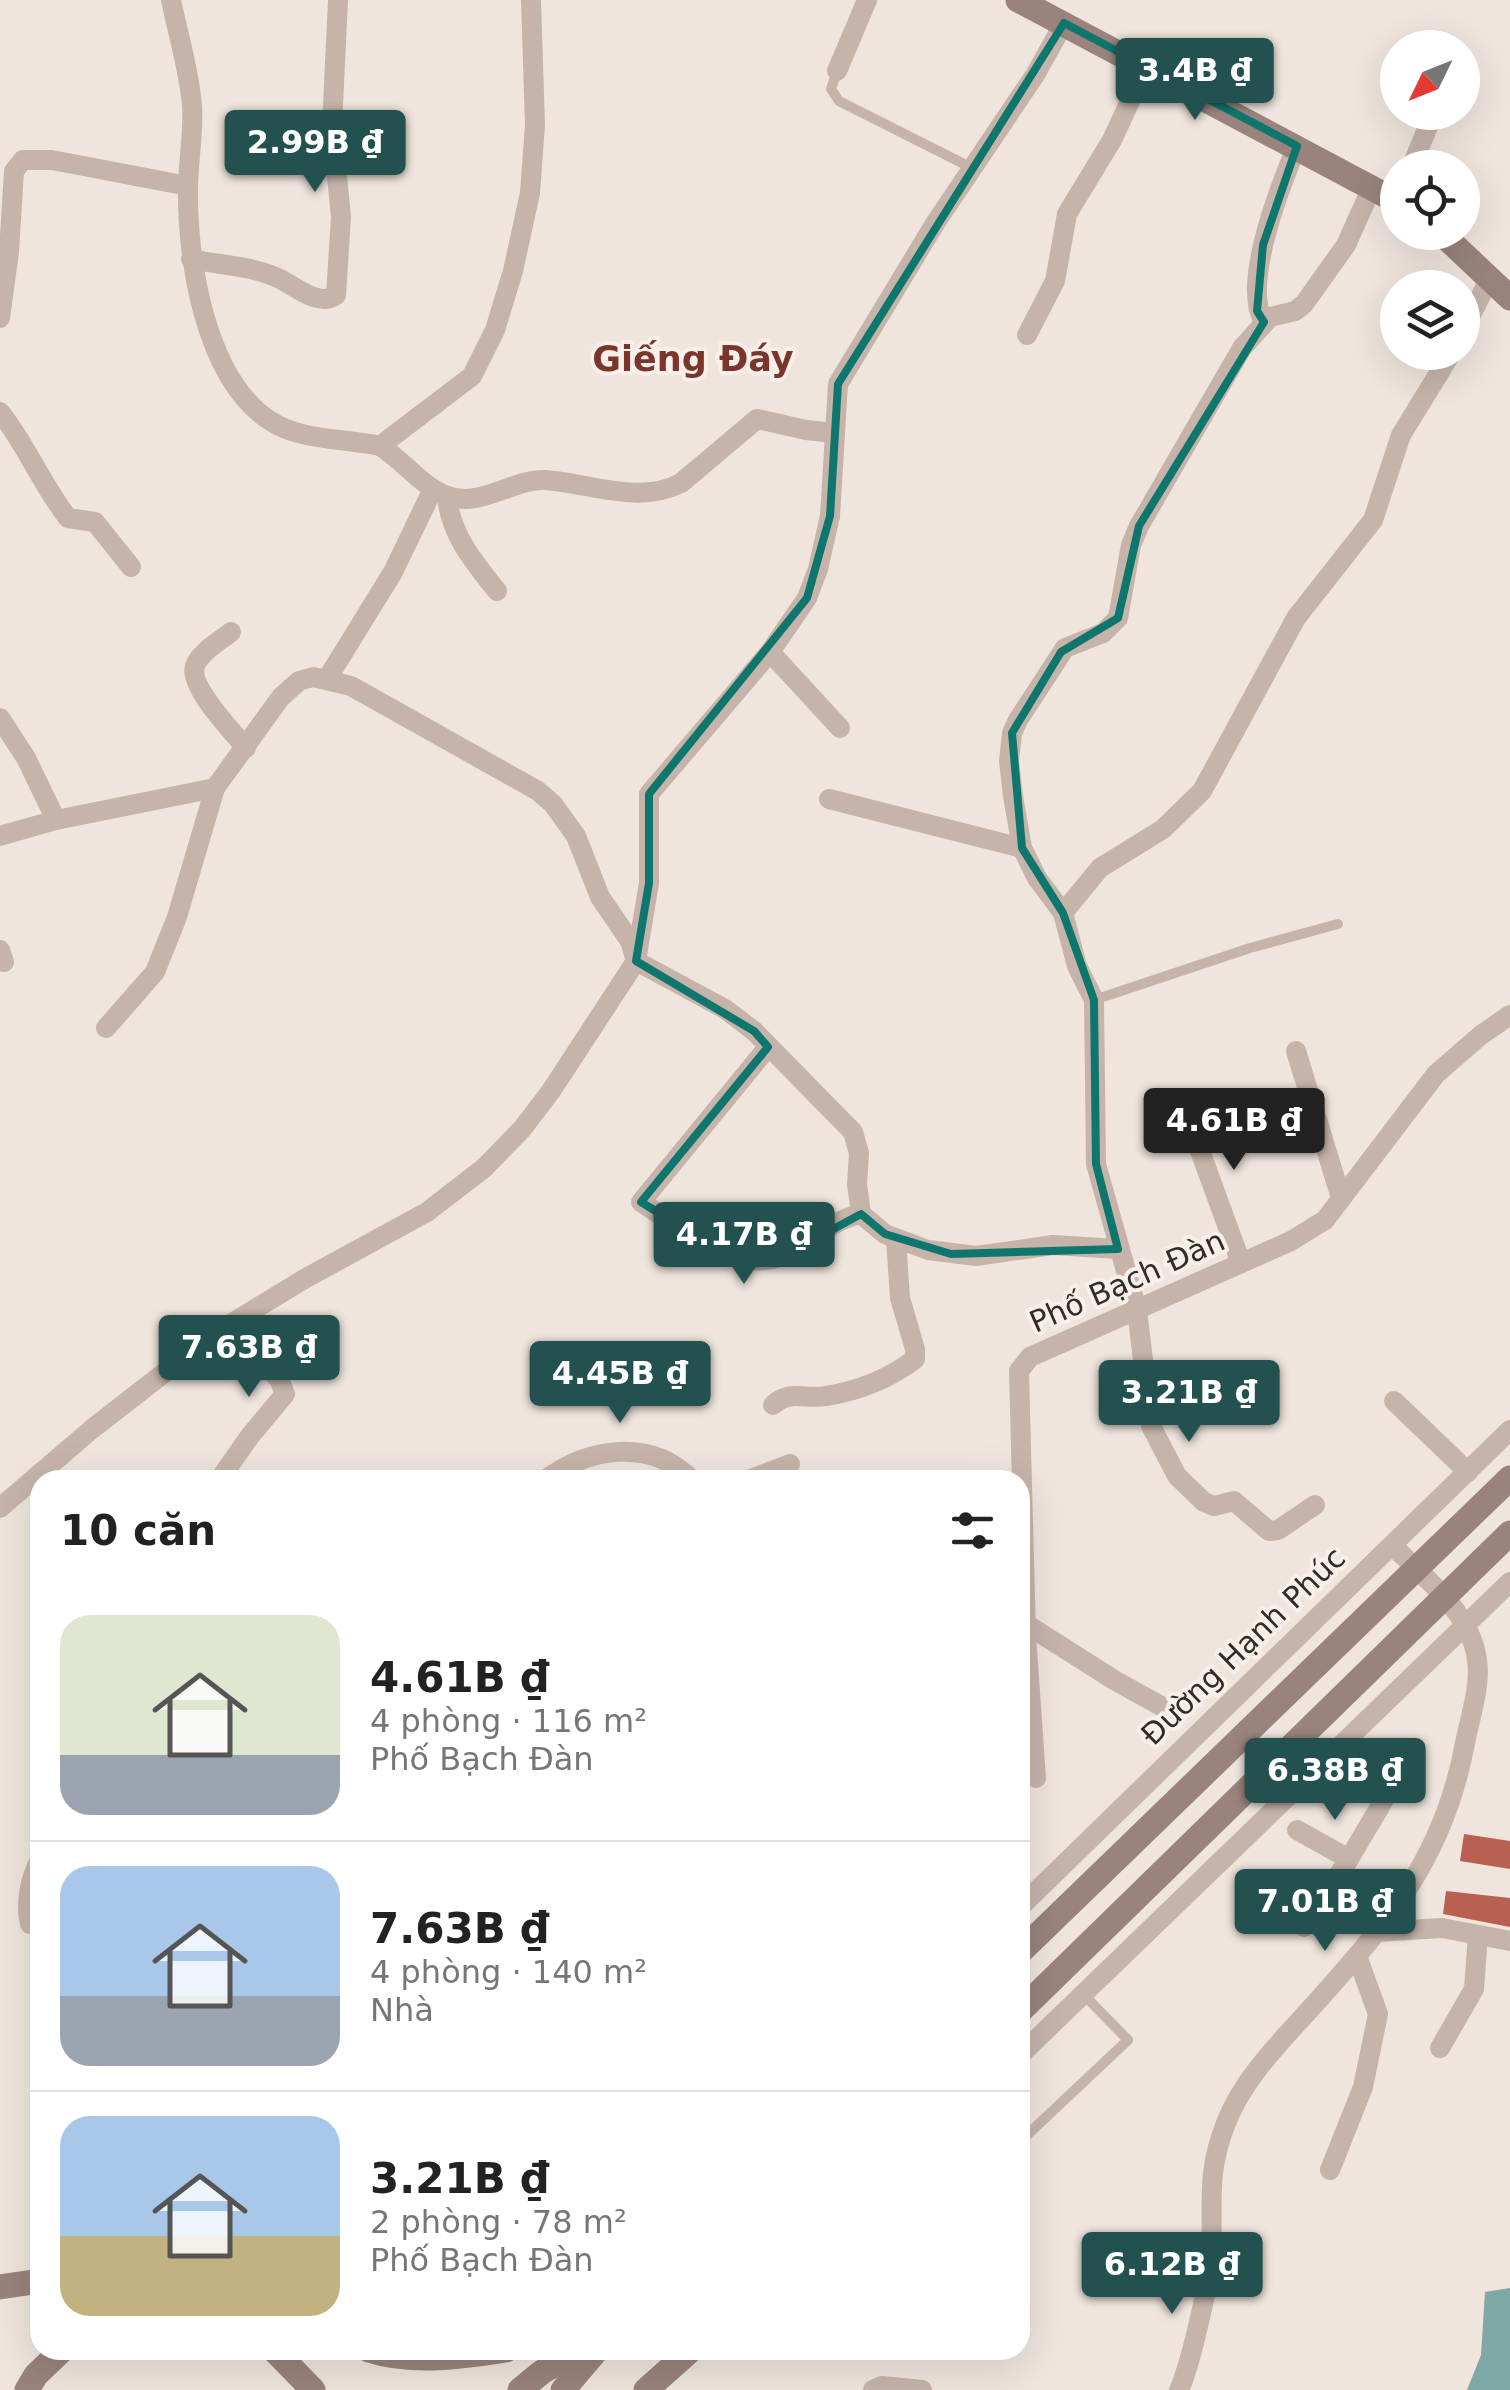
<!DOCTYPE html>
<html lang="vi">
<head>
<meta charset="utf-8">
<style>
	body { margin:0; font-family:"DejaVu Sans",sans-serif; background:#f2f2f2; color:#222; height:100vh; display:flex; flex-direction:column; font-size:38px; white-space:nowrap }
	* { box-sizing:border-box; margin:0 }
	p { font-size:32px; color:#767676 }
	.icon { flex:none; width:55px; height:55px; fill:none; stroke:currentColor; stroke-width:2; stroke-linecap:round; stroke-linejoin:round }
	.map { position:relative; flex:1; overflow:hidden }
	.sheet { position:absolute; left:30px; top:1470px; width:1000px; height:890px; display:flex; flex-direction:column; background:#fff; border-radius:30px; box-shadow:0 10px 40px #0002 }
	.sheet>* { flex:none }
	.needle { width:65px; rotate:227deg }
	.buttons { position:absolute; left:1380px; top:30px; display:grid; gap:20px }
	.buttons a { display:grid; place-items:center; width:100px; height:100px; border-radius:50%; background:#fff; box-shadow:0 10px 40px #0002; font-size:50px }
	.price { position:absolute; translate:-50% -85px; padding:0 22px; border-radius:10px; background:#23514f; color:#fff; font-size:32px; line-height:65px; filter:drop-shadow(0 2px 5px #0008) }
	.price::after { content:''; position:absolute; left:50%; top:60px; width:30px; height:22px; margin-left:-15px; background:inherit; clip-path:polygon(0 0,100% 0,50% 100%) }
	.price.selected { background:#222; color:#fff }
	ul { padding:0; list-style:none }
	li { display:flex; align-items:center; gap:30px; height:250px; padding:0 30px }
	li+li { border-top:2px solid #e0e0e0 }
	li span { display:grid; place-items:center; flex:none; width:280px; height:200px; border-radius:30px; color:#555 }
	li>.icon { margin-inline-start:auto }
	span .icon { width:120px; height:120px; fill:#fffc; stroke-width:1 }
	li b { font-size:42px }
	h2 { display:flex; justify-content:space-between; align-items:center; height:120px; padding:0 30px; font-size:42px }
	.map>svg:first-child { display:block }
	.water { fill:#7fa9a6 }
	.building { fill:#b86052 }
	.lines { fill:none; stroke-linecap:round; stroke-linejoin:round }
	.service { stroke:#c6b4aa; stroke-width:10 }
	.minor { stroke:#c6b4aa; stroke-width:20 }
	.secondary { stroke:#99837c; stroke-width:25 }
	.marked { fill:none; stroke:#0f766e; stroke-width:8; stroke-linejoin:round }
	.labels { text-anchor:middle; dominant-baseline:central; stroke-width:8; stroke-linejoin:round; paint-order:stroke }
	.street-label { font-size:30px; fill:#342b29; stroke:#f7efe9 }
	.quarter-label { font-size:35px; font-weight:bold; fill:#7a362b; stroke:#f7efe9 }
</style>
</head>
<body>
<div class="map">
<svg width="1510" height="2390" viewBox="0 0 1510 2390">
	<rect width="100%" height="100%" fill="#efe5dd"/>
	<polygon class="water" points="1510,2288 1510,2390 1467,2390 1481,2355 1485,2292"/>
	<g class="building">
		<polygon points="1464,1834 1510,1841 1510,1869 1460,1861"/>
		<polygon points="1446,1891 1510,1898 1510,1927 1443,1914"/>
	</g>
	<g class="lines">
		<g class="service">
			<polyline points="837,71 831,89 839,101 972,168"/>
			<polyline points="1094,1000 1250,948 1338,924"/>
			<polyline points="1020,2129 1026,2136 1128,2040 1083,1994"/>
		</g>
		<g class="minor">
			<path d="M171,0C178,34 189,70 192,105C194,133 188,161 188,189C187,259 205,378 269,420C299,441 345,438 380,446L472,376L495,330L513,271L530,193L535,125L531,0"/>
			<polyline points="837,71 867,0"/>
			<polyline points="1411,168 1434,112"/>
			<path d="M191,259C218,265 253,266 278,278C295,286 319,308 336,295L341,217L332,126L338,0"/>
			<polyline points="0,318 9,252 14,171 23,160 52,160 188,186"/>
			<path d="M1264,322C1241,285 1281,184 1297,146"/>
			<polyline points="1462,332 1490,278"/>
			<polyline points="1027,335 1055,281 1067,214 1112,140 1146,67"/>
			<path d="M0,412C27,446 42,485 68,518L95,522L131,567"/>
			<path d="M380,446C403,460 422,487 447,496C480,508 513,479 545,480C589,483 639,505 681,483L757,419L806,430L834,433"/>
			<path d="M447,496C450,534 474,562 497,591"/>
			<path d="M231,632C220,641 200,652 195,666C188,686 233,732 246,748"/>
			<polyline points="770,652 840,728"/>
			<polyline points="327,679 393,572 433,489"/>
			<polyline points="0,718 26,758 56,820 215,788 281,697 299,681 313,677 351,686 538,791 553,804 576,836 600,897 630,941 636,961 725,1009 754,1031 853,1132 859,1153 857,1184 861,1214 885,1234 928,1250 976,1256 1053,1245 1118,1249"/>
			<polyline points="829,799 1022,848"/>
			<polyline points="0,836 56,820"/>
			<polyline points="1063,913 1100,868 1163,829 1202,791 1296,618 1373,520 1401,435 1452,352"/>
			<polyline points="0,950 4,962"/>
			<polyline points="106,1028 155,972 177,917 215,788"/>
			<path d="M768,1047L641,1202C686,1231 738,1282 793,1251C817,1238 834,1219 861,1214"/>
			<polyline points="1296,1051 1341,1198"/>
			<polyline points="1181,1099 1241,1263"/>
			<polyline points="1394,1401 1468,1472"/>
			<path d="M773,1405C790,1389 805,1400 826,1396C858,1391 890,1378 915,1359V1349L900,1298L896,1239"/>
			<polyline points="222,1476 250,1436 285,1394 279,1379 224,1327"/>
			<path d="M545,1480C588,1448 650,1437 692,1480"/>
			<polyline points="748,1480 790,1464"/>
			<polyline points="1315,1505 1278,1530 1269,1531 1234,1501 1214,1506 1204,1502 1177,1476 1151,1426 1137,1310 1096,1164 1094,1000 1077,966 1063,913 1037,878 1022,848 1013,796 1009,761 1012,733 1018,720 1065,648 1103,633 1118,618 1131,545 1139,526 1242,348 1270,317 1295,311 1304,304 1346,245 1372,187"/>
			<polyline points="0,1508 92,1429 214,1334 306,1278 427,1212 484,1168 522,1129 551,1091 636,961 649,883 649,794 770,652 807,598 818,569 830,516 838,384 936,222 1035,75 1064,23"/>
			<polyline points="1026,1624 1114,1680 1170,1711"/>
			<polyline points="1036,1778 1026,1635 1019,1371 1030,1357 1291,1241 1325,1220 1436,1074 1481,1035 1510,1015"/>
			<polyline points="1297,1830 1349,1859"/>
			<polyline points="1020,1907 1510,1430"/>
			<path d="M30,1924C25,1904 30,1878 40,1860"/>
			<polyline points="1304,1927 1349,1859 1391,1788"/>
			<polyline points="1376,1932 1442,1928 1510,1941"/>
			<polyline points="1440,2048 1474,1989 1478,1935"/>
			<polyline points="1020,2055 1510,1582"/>
			<polyline points="1330,2170 1363,2087 1378,2014 1357,1956"/>
			<polyline points="873,2390 882,2386 922,2390"/>
			<path d="M1179,2390C1190,2367 1209,2283 1211,2257C1214,2204 1205,2176 1226,2123C1243,2079 1281,2041 1312,2007C1388,1922 1444,1858 1465,1743C1470,1717 1481,1686 1477,1660C1472,1614 1424,1577 1393,1546"/>
		</g>
		<g class="secondary">
			<polyline points="1018,0 1398,202"/>
			<polyline points="1440,232 1510,298"/>
			<polyline points="1020,1952 1510,1478"/>
			<polyline points="1020,2011 1510,1533"/>
			<polyline points="0,2287 40,2281"/>
			<polyline points="274,2350 313,2390"/>
			<path d="M369,2350C413,2364 461,2357 506,2350"/>
			<polyline points="27,2390 36,2375 62,2350"/>
			<polyline points="520,2390 542,2372 580,2350"/>
			<polyline points="563,2390 597,2350"/>
			<polyline points="646,2390 691,2350"/>
		</g>
	</g>
	<path class="marked" d="M1064,23L1297,146L1263,245L1257,311L1264,322L1139,526L1118,618L1061,652L1012,733L1022,848L1063,913L1094,1000L1096,1164L1118,1249L951,1254L885,1234L861,1214L784,1256L732,1258L641,1202L768,1047L754,1031L636,961L649,883V794L807,598L830,516L838,384Z"/>
	<g class="labels">
		<g class="street-label">
			<text transform="translate(1127 1281) rotate(-24)">Phố Bạch Đàn</text>
			<text transform="translate(1243 1646) rotate(-44)">Đường Hạnh Phúc</text>
		</g>
		<g class="quarter-label">
			<text x="693" y="359">Giếng Đáy</text>
		</g>
	</g>
</svg>
<div class="buttons">
<a><svg class="needle" viewBox="-14 -14 28 28"><path d="M0-13l5 13h-10z" fill="#e53935"/><path d="M0 13l5-13h-10z" fill="#767676"/></svg></a>
<a><svg class="icon" aria-label="locate" viewBox="0 0 24 24"><circle cx="12" cy="12" r="6"/><path d="M12 2v4M12 18v4M2 12h4M18 12h4"/></svg></a>
<a><svg class="icon" aria-label="layers" viewBox="0 0 24 24"><path d="M12 4l9 5-9 5-9-5zM3 14l9 5 9-5"/></svg></a>
</div>
<b class="price" style="left:1195px;top:123px">3.4B ₫</b>
<b class="price" style="left:315px;top:195px">2.99B ₫</b>
<b class="price selected" style="left:1234px;top:1173px">4.61B ₫</b>
<b class="price" style="left:744px;top:1287px">4.17B ₫</b>
<b class="price" style="left:249px;top:1400px">7.63B ₫</b>
<b class="price" style="left:620px;top:1426px">4.45B ₫</b>
<b class="price" style="left:1189px;top:1445px">3.21B ₫</b>
<b class="price" style="left:1335px;top:1823px">6.38B ₫</b>
<b class="price" style="left:1325px;top:1954px">7.01B ₫</b>
<b class="price" style="left:1172px;top:2317px">6.12B ₫</b>
<section class="sheet">
<h2>10 căn<svg class="icon" aria-label="filters" viewBox="0 0 24 24"><path d="M4 7h16M4 17h16"/><circle cx="9" cy="7" r="2"/><circle cx="15" cy="17" r="2"/></svg></h2>
<ul>
<li><span style="background:linear-gradient(#dfe7d0 70%,#9aa5b1 0)"><svg class="icon" aria-label="home" viewBox="0 0 24 24"><path d="M3 11l9-7 9 7M6 9v11h12V9"/></svg></span><div><b>4.61B ₫</b><p>4 phòng · 116 m²</p><p>Phố Bạch Đàn</p></div></li>
<li><span style="background:linear-gradient(#a9c7e8 65%,#9aa5b1 0)"><svg class="icon" aria-label="home" viewBox="0 0 24 24"><path d="M3 11l9-7 9 7M6 9v11h12V9"/></svg></span><div><b>7.63B ₫</b><p>4 phòng · 140 m²</p><p>Nhà</p></div></li>
<li><span style="background:linear-gradient(#a9c7e8 60%,#c2b280 0)"><svg class="icon" aria-label="home" viewBox="0 0 24 24"><path d="M3 11l9-7 9 7M6 9v11h12V9"/></svg></span><div><b>3.21B ₫</b><p>2 phòng · 78 m²</p><p>Phố Bạch Đàn</p></div></li>
</ul>
</section>
</div>
</body>
</html>
